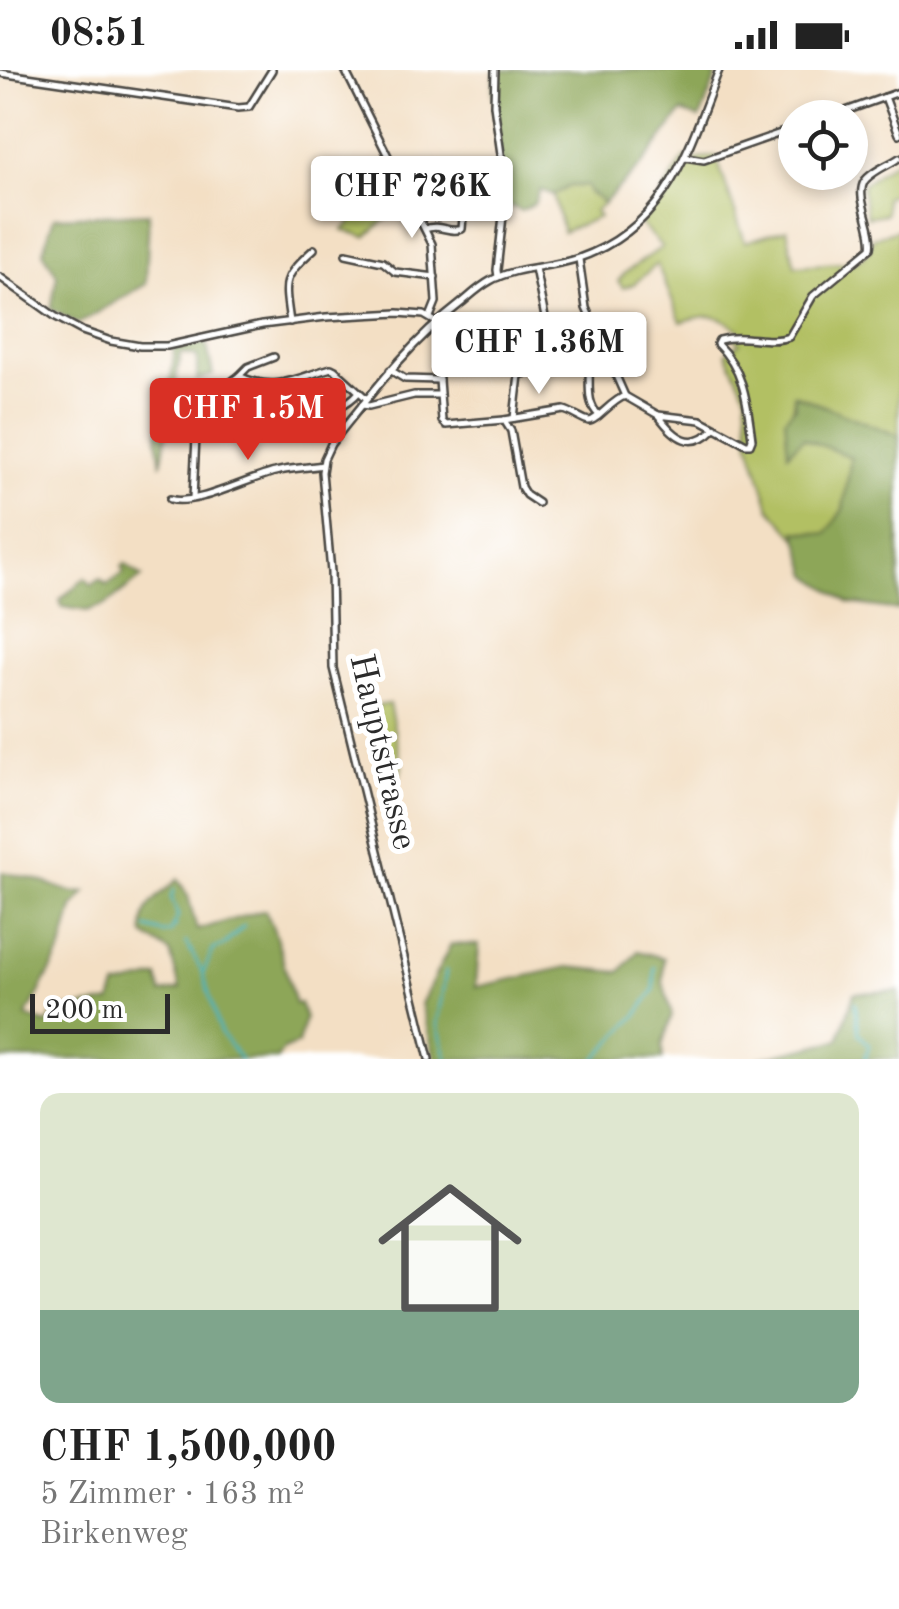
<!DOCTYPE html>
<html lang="de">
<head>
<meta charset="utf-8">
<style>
	body { margin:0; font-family:"Old Standard TT",serif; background:#f6f6f6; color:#222; height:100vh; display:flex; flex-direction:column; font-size:38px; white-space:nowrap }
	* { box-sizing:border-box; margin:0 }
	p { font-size:32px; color:#767676 }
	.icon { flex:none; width:55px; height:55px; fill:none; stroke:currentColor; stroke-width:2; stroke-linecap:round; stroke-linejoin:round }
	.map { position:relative; height:989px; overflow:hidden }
	.details { display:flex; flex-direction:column; background:#fff; flex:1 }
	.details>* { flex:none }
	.controls { position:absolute; left:778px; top:30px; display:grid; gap:20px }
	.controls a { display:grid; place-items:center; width:90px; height:90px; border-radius:50%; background:#fff; box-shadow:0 5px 15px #0003; font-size:50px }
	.scale { position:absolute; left:30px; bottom:25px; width:140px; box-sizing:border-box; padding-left:10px; border:5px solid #2b2b2b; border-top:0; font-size:28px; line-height:35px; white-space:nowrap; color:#2b2b2b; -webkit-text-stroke:8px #fff; paint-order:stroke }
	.price { position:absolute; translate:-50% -85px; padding:0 22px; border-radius:10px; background:#fff; color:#222; font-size:32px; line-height:65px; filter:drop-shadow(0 2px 5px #0008) }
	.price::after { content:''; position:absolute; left:50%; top:60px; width:30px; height:22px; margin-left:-15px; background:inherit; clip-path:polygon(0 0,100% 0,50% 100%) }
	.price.active { background:#d93025; color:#fff }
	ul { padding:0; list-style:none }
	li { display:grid; align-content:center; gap:20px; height:530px; padding:0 40px }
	li span { display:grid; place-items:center; height:310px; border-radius:20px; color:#555 }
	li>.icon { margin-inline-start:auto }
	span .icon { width:180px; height:180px; fill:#fffc; stroke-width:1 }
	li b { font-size:42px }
	.status { display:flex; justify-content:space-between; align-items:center; height:70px; padding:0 50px; background:#fff; direction:ltr }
	.status svg { height:28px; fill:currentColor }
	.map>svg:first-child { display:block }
	.green { fill:#b2c063; stroke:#6e7647; stroke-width:2.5 }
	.forest { fill:#8da659; stroke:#5c6842; stroke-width:2.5 }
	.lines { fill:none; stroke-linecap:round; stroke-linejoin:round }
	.stream { stroke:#45b4bc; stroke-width:2.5 }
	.minor-casing { stroke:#494642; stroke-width:10 }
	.minor { stroke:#fff; stroke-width:5 }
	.labels { text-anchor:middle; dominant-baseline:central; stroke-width:10; stroke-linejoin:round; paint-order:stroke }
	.street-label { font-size:35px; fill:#2b2b2b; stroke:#fff }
</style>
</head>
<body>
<div class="status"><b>08:51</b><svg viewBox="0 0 49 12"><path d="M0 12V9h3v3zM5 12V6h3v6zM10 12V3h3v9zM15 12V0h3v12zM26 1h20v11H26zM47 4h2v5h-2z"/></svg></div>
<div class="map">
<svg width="899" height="989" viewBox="0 0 899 989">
	<rect width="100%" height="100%" fill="#fff"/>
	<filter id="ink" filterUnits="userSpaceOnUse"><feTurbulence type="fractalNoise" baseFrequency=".01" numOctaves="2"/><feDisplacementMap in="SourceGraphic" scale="20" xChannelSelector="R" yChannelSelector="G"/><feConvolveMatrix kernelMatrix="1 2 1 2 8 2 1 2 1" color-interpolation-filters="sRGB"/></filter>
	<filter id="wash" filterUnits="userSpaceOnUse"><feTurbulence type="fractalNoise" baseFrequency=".0048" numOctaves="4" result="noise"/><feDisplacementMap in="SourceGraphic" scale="40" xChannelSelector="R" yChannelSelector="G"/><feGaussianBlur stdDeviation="2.25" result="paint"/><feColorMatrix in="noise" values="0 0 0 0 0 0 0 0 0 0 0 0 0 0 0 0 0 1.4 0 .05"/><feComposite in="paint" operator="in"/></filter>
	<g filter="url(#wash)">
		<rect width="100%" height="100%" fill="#f3dfc4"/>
		<g class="green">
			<path d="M716,86L745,172L787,159L795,196L856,192L868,183L873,168L899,159V366L794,326L789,382L803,367L852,387L843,440L827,464L797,461L796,467L770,438L750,374L746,325L726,283L740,273L733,266H739L742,263C721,243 709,243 681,252L657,194L634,214L623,218L618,211L626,202L662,177L639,153L652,140L685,87L694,90Z"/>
			<polygon points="899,88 899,123 889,125 885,128 886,144 867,147 862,118 864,113"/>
			<path d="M390,115L405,130C393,142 380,155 366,167L343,160Z"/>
			<polygon points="570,116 588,116 589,123 604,133 595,141 599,147 563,162 553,125"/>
			<polygon points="389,634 402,696 399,708 385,698 376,636"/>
		</g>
		<g class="forest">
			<polygon points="495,0 702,0 717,5 700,49 682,42 642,95 604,133 589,122 587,116 570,116 553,125 540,120 534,134 521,141 505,133 493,22"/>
			<polygon points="149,143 146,214 78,254 51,239 57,205 43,182 54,147"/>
			<polygon points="202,273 207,275 213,305 197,310 197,286 181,283 161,395 157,368 169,320 175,278"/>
			<polygon points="794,324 899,366 899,540 849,533 809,505 796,461 827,464 843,439 851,387 803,368 788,383 785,348 795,337"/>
			<polygon points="125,494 142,507 107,534 87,541 62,537 60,530 85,508 92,515 100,509 107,515 124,503 122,497"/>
			<path d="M2,802L38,810L74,823L86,822L73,838L62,880L26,947L47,954L54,941L111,932L116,917L158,907L162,923L180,919L170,882L144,865C140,833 159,828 178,809L188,826L197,860L265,840C280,869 285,902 295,934L300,933L305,948L298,974L283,980L277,989H0Z"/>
			<polygon points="451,874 479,875 476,917 568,897 620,902 638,881 664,888 663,912 672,945 662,976 663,989 435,989 421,934"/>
			<polygon points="899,921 899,989 758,989 839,970 854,923"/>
		</g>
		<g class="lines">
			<g class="stream">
				<polyline points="174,855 178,846 171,827 174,820"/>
				<polyline points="147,858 163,863 171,862 174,855 176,857"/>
				<polyline points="186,872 202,901"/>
				<polyline points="446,901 437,953 447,989"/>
				<polyline points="855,932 859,964 869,975 865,989"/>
				<polyline points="240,989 220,962 203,903 213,880 224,875 244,856"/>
				<polyline points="595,989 636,946 654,920 655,897"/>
			</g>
		</g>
	</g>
	<g filter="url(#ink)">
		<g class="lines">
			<defs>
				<g id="minor">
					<polyline points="345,0 432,174 436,232 430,247"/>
					<polyline points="495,0 494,35 506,119 497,200 498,207"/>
					<polyline points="0,3 238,38 249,37 272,0"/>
					<polyline points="885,27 899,64"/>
					<polyline points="826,48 899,22"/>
					<polyline points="685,87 704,90 795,58"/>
					<path d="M425,159C440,153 449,164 462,159L466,112"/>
					<polyline points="346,184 383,192 395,202 435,207"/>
					<path d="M579,189L586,238L625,326L658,345L701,350L746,374H750L752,369C747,333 745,301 717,274L719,270C745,263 767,275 789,267L813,226L871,178C875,159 855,128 864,112C870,102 889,95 899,88"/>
					<path d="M0,207L56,247L82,261L111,271L140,276H167L262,255L326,247L398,243L424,245L436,252L441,260L438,296L442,351L446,355L504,350L564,340C572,342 583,350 589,351C597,351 612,330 625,326"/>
					<path d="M290,252C284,210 282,208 314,179"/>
					<polyline points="514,266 526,261 547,257"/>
					<polyline points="440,278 480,282"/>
					<path d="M589,299C590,315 586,334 599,345"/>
					<polyline points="390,300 405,309 439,310"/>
					<polyline points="239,306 248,297 274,287"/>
					<path d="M359,322C332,354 261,353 222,355C216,328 216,322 239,306C275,323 297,308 331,298L335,300L367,329"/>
					<polyline points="362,335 369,336 414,325 440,325"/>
					<path d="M658,345C675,368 692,382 715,358"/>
					<polyline points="514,348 519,305 548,298 554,292 535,198"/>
					<polyline points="504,350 511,361 521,417 526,425 538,433"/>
					<polyline points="193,428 196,367 205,357 222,355"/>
					<path d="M170,429C193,437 249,408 275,402C290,398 307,398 322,395"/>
					<path d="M429,989L333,598L331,502L322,402L324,389L331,374C372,323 408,274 460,234C470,226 479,217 490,211C517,196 551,198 579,188C668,157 688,79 719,0"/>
				</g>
			</defs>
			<use href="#minor" class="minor-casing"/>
			<use href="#minor" class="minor"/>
		</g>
	</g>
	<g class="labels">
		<g class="street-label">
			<text transform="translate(382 682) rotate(77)">Hauptstrasse</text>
		</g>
	</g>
</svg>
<div class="controls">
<a><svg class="icon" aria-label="locate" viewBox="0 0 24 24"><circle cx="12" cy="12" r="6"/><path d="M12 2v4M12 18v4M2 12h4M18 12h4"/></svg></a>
</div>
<div class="scale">200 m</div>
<b class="price" style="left:412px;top:171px">CHF 726K</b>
<b class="price" style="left:539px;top:327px">CHF 1.36M</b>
<b class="price active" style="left:248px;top:393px">CHF 1.5M</b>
</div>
<section class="details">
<ul>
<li><span style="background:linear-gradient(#dfe7d0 70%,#7fa58c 0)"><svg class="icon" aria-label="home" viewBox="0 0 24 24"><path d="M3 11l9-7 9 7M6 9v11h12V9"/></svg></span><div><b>CHF 1,500,000</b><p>5 Zimmer · 163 m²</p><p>Birkenweg</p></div></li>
</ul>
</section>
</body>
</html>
